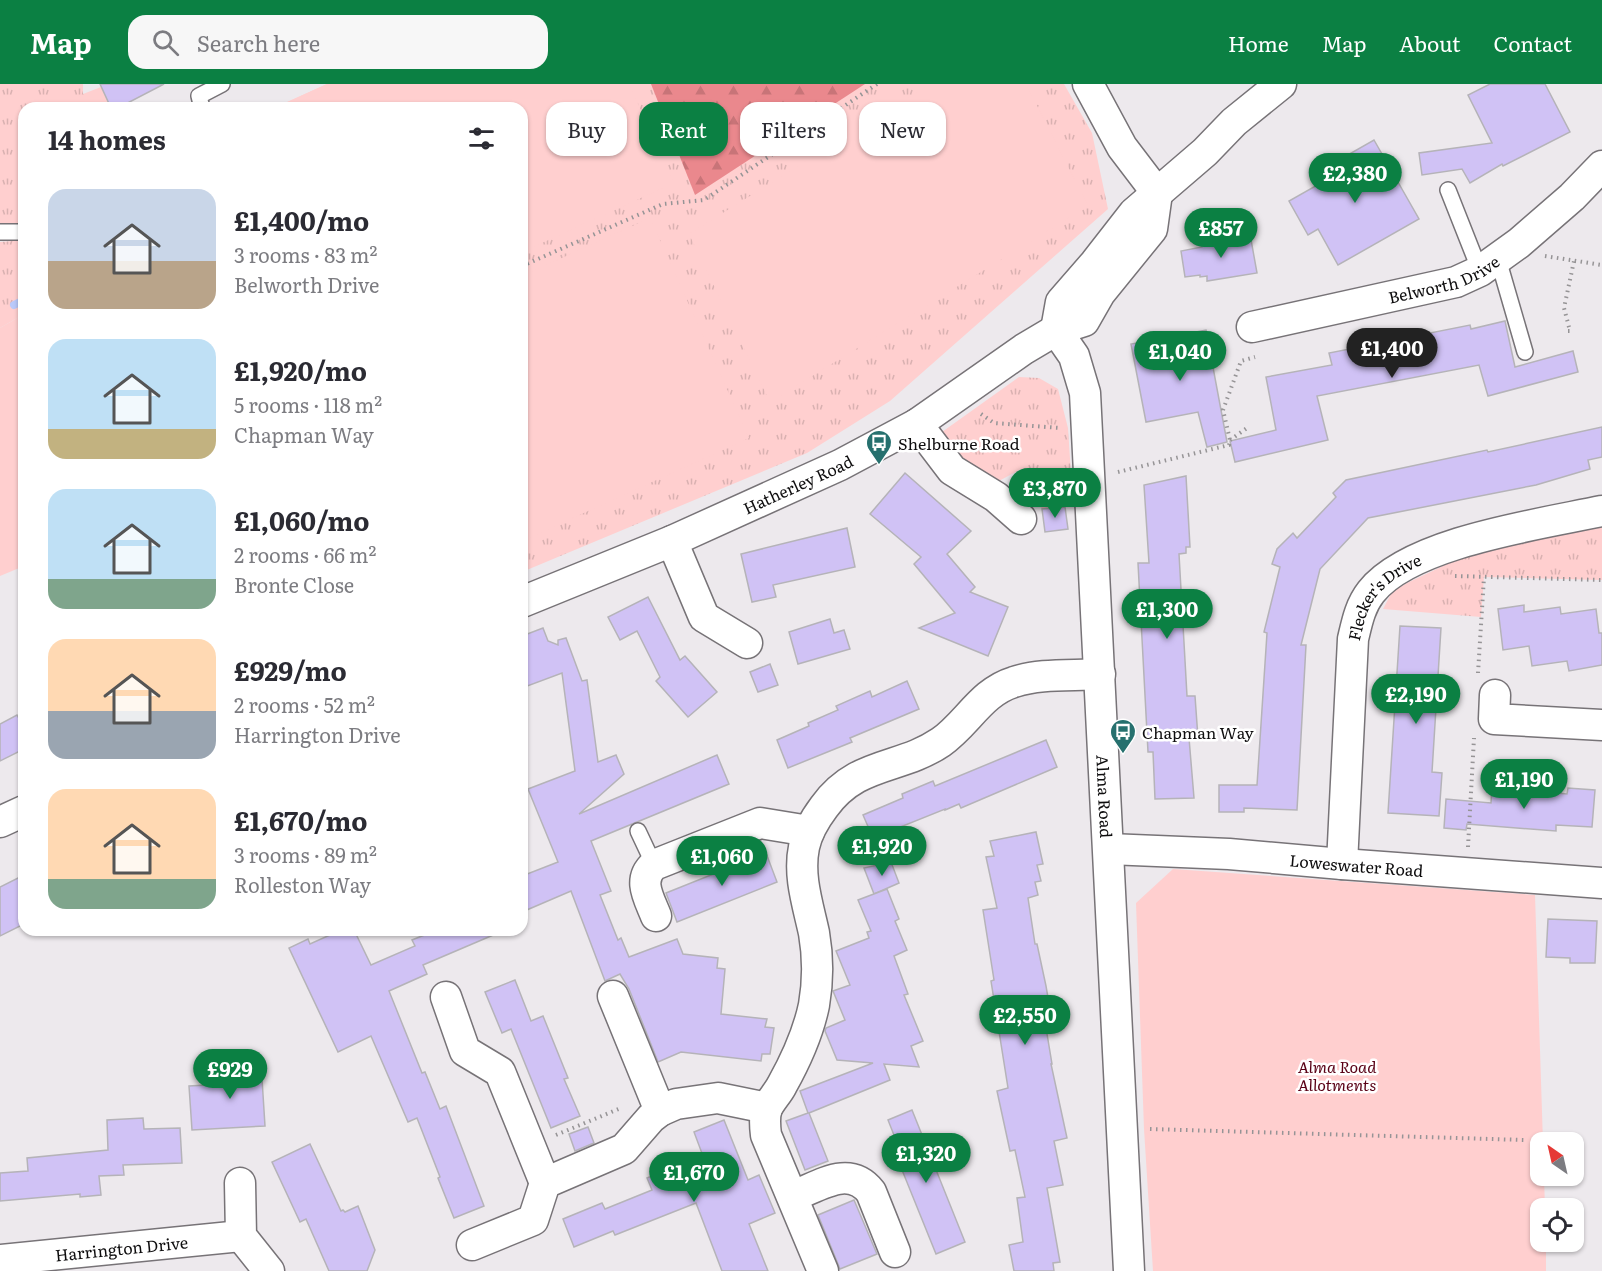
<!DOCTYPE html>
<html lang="en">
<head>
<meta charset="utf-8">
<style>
	body { margin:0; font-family:Literata,serif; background:#f7f7f7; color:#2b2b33; height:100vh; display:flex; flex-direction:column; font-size:22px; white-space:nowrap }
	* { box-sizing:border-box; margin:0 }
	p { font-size:20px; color:#7c7c81 }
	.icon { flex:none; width:33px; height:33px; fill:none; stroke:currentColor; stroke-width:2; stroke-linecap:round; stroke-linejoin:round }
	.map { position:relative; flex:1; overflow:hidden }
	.details { position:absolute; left:18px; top:18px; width:510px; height:834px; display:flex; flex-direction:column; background:#fff; border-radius:18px; box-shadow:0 2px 4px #0004 }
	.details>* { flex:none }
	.hud { position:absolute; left:546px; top:18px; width:570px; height:54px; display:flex; gap:12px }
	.needle { width:39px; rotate:326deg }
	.controls { position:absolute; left:1530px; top:1048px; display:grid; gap:12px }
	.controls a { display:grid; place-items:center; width:54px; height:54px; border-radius:12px; background:#fff; box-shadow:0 2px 4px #0004; font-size:30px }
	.price { position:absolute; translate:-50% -51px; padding:0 14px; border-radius:21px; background:#0b8043; color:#fff; font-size:20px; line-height:39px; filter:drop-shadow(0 2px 3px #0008) }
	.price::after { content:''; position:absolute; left:50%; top:36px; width:18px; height:14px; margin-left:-9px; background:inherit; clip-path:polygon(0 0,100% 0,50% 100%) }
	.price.selected { background:#222; color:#fff }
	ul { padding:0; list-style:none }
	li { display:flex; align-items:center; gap:18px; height:150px; padding:0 30px }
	li span { display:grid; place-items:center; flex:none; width:168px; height:120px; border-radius:18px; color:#555 }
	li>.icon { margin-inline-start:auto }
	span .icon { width:72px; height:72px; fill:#fffc; stroke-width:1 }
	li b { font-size:26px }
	h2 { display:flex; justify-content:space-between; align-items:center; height:72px; padding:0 30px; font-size:26px }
	.chip { padding:0 21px; border-radius:18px; background:#fff; box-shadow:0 2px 4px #0004; font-size:21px; line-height:54px }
	.chip.selected { background:#0b8043; color:#fff }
	header { display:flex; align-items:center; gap:36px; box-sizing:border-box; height:84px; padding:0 30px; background:#0b8043; color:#fff }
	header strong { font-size:28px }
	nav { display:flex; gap:33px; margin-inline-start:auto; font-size:21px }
	.search { width:420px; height:54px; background:#f7f7f7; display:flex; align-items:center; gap:15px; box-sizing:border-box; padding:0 21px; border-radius:18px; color:#7c7c81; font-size:22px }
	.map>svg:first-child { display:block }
	.grass { fill:url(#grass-tufts) }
	.forest { fill:url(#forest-firs) }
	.green { fill:#ffcfcf }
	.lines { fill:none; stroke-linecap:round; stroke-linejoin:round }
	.stream { stroke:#bac9fa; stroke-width:8 }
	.building { fill:#d0c2f5; stroke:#b5b3b8; stroke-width:1.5 }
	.service-casing { stroke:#777377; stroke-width:18 }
	.minor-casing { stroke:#777377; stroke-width:33 }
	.path { stroke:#969496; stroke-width:4; stroke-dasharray:1.5 4.5; stroke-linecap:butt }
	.service { stroke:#fff; stroke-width:15 }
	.minor { stroke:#fff; stroke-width:30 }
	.labels { text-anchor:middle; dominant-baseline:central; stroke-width:5; stroke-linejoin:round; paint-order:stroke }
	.street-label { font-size:16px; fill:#0e0d0e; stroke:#fff }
	.poi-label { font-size:16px; fill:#0e0d0e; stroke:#fff; text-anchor:start }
	.park-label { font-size:16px; font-style:italic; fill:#590015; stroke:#fff }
</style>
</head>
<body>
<header>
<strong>Map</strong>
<div class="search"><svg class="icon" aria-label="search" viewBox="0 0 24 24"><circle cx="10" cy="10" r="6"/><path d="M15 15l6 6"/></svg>Search here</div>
<nav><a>Home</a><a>Map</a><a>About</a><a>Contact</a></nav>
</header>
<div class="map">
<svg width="1602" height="1187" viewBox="0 0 1602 1187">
	<defs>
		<pattern id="grass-tufts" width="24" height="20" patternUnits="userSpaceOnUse" patternTransform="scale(1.5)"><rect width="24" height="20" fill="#ffcfcf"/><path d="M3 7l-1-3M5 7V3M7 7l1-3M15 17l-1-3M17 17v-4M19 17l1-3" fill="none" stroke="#d9b1b1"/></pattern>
		<pattern id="forest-firs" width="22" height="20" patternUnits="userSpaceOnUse" patternTransform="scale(1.5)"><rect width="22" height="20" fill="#ea888d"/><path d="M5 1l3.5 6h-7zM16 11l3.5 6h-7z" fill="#c87478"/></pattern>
	</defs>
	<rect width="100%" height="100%" fill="#ede9ed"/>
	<g class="grass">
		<polygon points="0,0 83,0 83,10 101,3 111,24 24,24 24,140 0,141"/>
		<polygon points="327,0 1064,0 1092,49 1108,125 890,317 807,369 522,488 522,24 274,24"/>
		<polygon points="24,156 24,230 0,244 0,158"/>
		<polygon points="1019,293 1039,294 1058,305 1068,344 1073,421 1042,425 1021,385 997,398 974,388 942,348"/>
		<polygon points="1602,440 1602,496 1484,493 1481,533 1383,525 1392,508 1407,499 1479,465"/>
	</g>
	<polygon class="forest" points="651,0 865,0 695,111"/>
	<g class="green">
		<polygon points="327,0 629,0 674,99 522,168 522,24 274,24"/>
		<polygon points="930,0 1026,0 1088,122 770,318 689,150"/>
		<polygon points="650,134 749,354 522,457 522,192"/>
		<polygon points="24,230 24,482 0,492 0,244"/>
		<polygon points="1173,785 1535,811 1543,1059 1540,1059 1540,1092 1544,1092 1545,1125 1540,1125 1540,1158 1546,1158 1546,1187 1153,1187 1144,1045 1136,819"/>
	</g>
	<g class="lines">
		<polyline class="stream" points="14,221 24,216"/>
	</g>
	<g class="building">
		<polygon points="100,0 164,0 118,24 111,24"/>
		<polygon points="1490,0 1545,0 1570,48 1503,82 1502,80 1470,99 1462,85 1422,91 1419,69 1492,59 1468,11"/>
		<polygon points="1374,56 1419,135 1338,181 1318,145 1308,151 1289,117 1321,99 1316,89"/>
		<polygon points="1250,150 1257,189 1207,197 1207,192 1200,193 1200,191 1185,193 1181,167 1202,163 1201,158"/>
		<polygon points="1505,237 1515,283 1573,267 1578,288 1488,312 1479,281 1317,312 1328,356 1235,378 1230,357 1276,346 1266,293 1332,281 1329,269 1470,241 1471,245"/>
		<polygon points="1206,246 1227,358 1207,363 1198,328 1146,338 1131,260"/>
		<polygon points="1602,343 1602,373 1588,376 1590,385 1536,401 1368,434 1320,485 1301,561 1306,561 1297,726 1244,724 1244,728 1219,728 1219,701 1257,701 1267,549 1264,548 1280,483 1272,480 1277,465 1293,449 1297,454 1336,413 1333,409 1346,396 1487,366 1488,368"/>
		<polygon points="905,389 971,447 947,470 975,503 970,508 1008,523 988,572 919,544 955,529 914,480 921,473 870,430"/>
		<polygon points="1186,392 1190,463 1186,463 1186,469 1179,470 1187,612 1195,612 1198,654 1189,654 1194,714 1155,715 1153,668 1148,668 1138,479 1149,479 1144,401"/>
		<polygon points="1065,423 1068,445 1045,448 1042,425"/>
		<polygon points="847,444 855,483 773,501 776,513 752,518 741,470"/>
		<polygon points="648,513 680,576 685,572 717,608 688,633 656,597 660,593 637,547 620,556 608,533"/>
		<polygon points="1524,521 1524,528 1560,523 1561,530 1596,525 1599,549 1602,549 1602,581 1569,587 1567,577 1532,582 1529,562 1503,566 1498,525"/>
		<polygon points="830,535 834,549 844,546 850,565 798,580 789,548"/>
		<polygon points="1400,542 1441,544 1432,688 1442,689 1439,732 1388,729"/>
		<polygon points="543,544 548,557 558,561 558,556 566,554 582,597 587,596 598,678 616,671 624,690 579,730 717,671 729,700 591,757 611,807 600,811 618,856 621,854 629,873 677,855 683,870 718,874 717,884 725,885 721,930 767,935 765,943 774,944 770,970 762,970 761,977 681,968 658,978 629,905 620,890 605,897 571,807 522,828 522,792 558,778 528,705 575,687 562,589 522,604 522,552"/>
		<polygon points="770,580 778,601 758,608 750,588"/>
		<polygon points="907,597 919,625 850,654 852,658 788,684 777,656 809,642 808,639 838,626 836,622 870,607 872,613"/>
		<polygon points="17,631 24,644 24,665 0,677 0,640"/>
		<polygon points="1046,656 1057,683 961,724 959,720 945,726 945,725 873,754 863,731 903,714 902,710 933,697 935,702"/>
		<polygon points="1492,703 1567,710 1568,704 1595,706 1592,743 1556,741 1556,747 1467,740 1466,746 1444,744 1446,715 1491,719"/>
		<polygon points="1036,748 1043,780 1037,781 1041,797 1035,798 1038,811 1028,814 1035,860 1037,860 1046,902 1051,931 1044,932 1052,980 1051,980 1067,1054 1054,1057 1063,1101 1047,1104 1060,1178 1053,1179 1054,1187 1014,1187 1009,1161 1023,1158 1017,1114 1025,1113 1015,1066 1010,1067 997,1007 1008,1004 991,897 994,896 983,826 997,824 986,773 994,772 990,757"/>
		<polygon points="766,769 777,798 677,838 666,809"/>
		<polygon points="891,778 899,799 874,810 864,784"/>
		<polygon points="24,791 24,840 0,852 0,803"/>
		<polygon points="887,805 899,835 895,837 907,866 894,872 908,910 904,911 923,957 911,962 919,983 884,980 890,996 809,1029 828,1077 805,1086 786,1037 808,1029 800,1007 873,979 837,976 825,947 826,944 845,936 833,907 850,901 836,867 869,854 867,848 871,847 858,816"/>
		<polygon points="1548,835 1597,837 1595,879 1570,879 1570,874 1546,873"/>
		<polygon points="341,846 354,846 371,881 415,862 412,856 437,846 505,846 423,881 427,890 389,907 422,989 425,988 440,1025 446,1022 484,1122 454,1134 438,1094 440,1093 417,1034 408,1038 371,952 338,968 289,864 308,855 310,860"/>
		<polygon points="515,896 531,937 543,932 568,994 564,995 580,1032 551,1044 511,945 502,949 485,908"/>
		<polygon points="261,979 265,1042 192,1046 189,1002 225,1000 224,981"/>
		<polygon points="912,1026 965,1158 936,1170 900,1081 905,1079 888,1036"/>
		<polygon points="143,1034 144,1045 180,1044 182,1079 123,1081 124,1091 99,1092 101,1111 80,1113 80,1110 0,1117 0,1089 28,1087 27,1074 108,1066 107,1036"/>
		<polygon points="724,1036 748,1096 759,1091 775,1129 749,1140 768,1187 722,1187 696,1119 615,1151 613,1147 574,1163 563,1135 602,1119 605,1125 652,1106 647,1094 703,1072 694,1048"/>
		<polygon points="588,1043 594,1059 575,1067 569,1050"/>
		<polygon points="310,1060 341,1127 343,1126 345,1128 358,1122 375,1166 367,1187 329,1187 306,1135 300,1138 272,1078"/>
		<polygon points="854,1116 877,1170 840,1185 818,1131"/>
	</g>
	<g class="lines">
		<defs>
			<g id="service">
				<polyline points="202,24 199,12 222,0"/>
				<polyline points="1448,106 1480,187"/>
				<polyline points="0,148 24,148"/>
				<polyline points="1498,175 1525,268"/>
				<polyline points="638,747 654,781"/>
			</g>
			<g id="minor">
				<polyline points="1088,0 1122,63 1157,109"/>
				<path id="s1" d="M1252,243L1456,198L1480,187L1519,159L1572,113L1602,82"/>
				<path id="s2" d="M1056,246L1074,272L1085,309L1129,1187"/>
				<polyline points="1056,246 1061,218 1095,179 1134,129 1205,68 1234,38 1281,0"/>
				<polyline points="917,340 952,386 996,413 1021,435"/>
				<polyline points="672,457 704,533 747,559"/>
				<path id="s3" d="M522,518L672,457L840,381L917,340L1024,265L1056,246L1084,237L1100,209L1152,145L1157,109"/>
				<polyline points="1495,611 1494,635 1602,641"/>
				<polyline points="0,738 24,727"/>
				<path id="s4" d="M1109,765L1229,770L1342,780L1602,799"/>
				<path id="s5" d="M1342,780L1353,555C1357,538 1360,522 1371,508C1410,458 1541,440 1602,427"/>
				<path d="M656,832C649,814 637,796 654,781L760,739L809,747"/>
				<polyline points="613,912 660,1027"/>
				<polyline points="446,913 465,967 500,988 545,1099"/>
				<polyline points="240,1099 241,1152 269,1187"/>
				<path d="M793,1112C820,1102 849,1080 871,1108L895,1168"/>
				<polyline points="472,1161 533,1136 545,1099 624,1065 651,1034 660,1027 676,1020 718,1014 767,1024"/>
				<path id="s6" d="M0,1176L241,1152"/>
				<path d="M823,1187L766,1051C765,1043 764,1032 767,1024C771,1016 778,1009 782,1001C796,976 808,950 814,921C818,898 818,872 814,849C808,821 798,792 804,763C807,748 815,735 824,723C857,677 900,686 941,658C968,639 981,608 1014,598C1040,589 1073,592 1100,590"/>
			</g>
		</defs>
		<use href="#service" class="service-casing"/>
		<use href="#minor" class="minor-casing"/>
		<g class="path">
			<polyline points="1545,172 1602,181"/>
			<polyline points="522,182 663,120 704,116 877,0"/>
			<polyline points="1568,247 1570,247 1564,224 1574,177"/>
			<polyline points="981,330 994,339 1060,344"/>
			<polyline points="1230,356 1247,344"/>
			<polyline points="1118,388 1229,361 1230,356 1223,326 1241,277 1255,273"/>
			<polyline points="1455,492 1602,496"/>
			<polyline points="1478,589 1484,493"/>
			<polyline points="1468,763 1474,654"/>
			<polyline points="1150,1045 1525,1056"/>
			<polyline points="556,1051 621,1024"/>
		</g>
		<use href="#service" class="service"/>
		<use href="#minor" class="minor"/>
	</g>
	<defs>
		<symbol id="bus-pin" viewBox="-11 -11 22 30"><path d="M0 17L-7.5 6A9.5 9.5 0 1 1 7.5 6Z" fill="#26706e" stroke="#fff"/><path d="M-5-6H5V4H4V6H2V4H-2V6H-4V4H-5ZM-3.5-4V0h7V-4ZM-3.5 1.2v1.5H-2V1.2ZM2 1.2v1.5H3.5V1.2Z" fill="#fff"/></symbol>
	</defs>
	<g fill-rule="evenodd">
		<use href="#bus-pin" x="864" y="344" width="30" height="40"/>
		<use href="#bus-pin" x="1108" y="633" width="30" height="40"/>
	</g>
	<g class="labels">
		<g class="street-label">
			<text stroke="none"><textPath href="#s1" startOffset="198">Belworth Drive</textPath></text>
			<text stroke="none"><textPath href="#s3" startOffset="300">Hatherley Road</textPath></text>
			<text stroke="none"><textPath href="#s5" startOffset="280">Flecker's Drive</textPath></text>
			<text stroke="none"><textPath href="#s2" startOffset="474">Alma Road</textPath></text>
			<text stroke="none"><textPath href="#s4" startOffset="248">Loweswater Road</textPath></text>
			<text stroke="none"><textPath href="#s6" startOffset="122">Harrington Drive</textPath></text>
		</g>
		<g class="poi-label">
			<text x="898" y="359">Shelburne Road</text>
			<text x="1142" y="648">Chapman Way</text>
		</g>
		<g class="park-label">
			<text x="1337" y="982">Alma Road<tspan x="1337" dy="18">Allotments</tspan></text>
		</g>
	</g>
</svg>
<div class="controls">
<a><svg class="needle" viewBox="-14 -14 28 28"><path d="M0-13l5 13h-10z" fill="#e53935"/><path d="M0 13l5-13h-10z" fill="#7c7c81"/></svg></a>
<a><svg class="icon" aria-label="locate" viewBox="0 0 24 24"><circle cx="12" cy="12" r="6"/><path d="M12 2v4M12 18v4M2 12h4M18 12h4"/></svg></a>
</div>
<b class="price" style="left:1355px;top:120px">£2,380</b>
<b class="price" style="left:1221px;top:175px">£857</b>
<b class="price selected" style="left:1392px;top:295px">£1,400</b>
<b class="price" style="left:1180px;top:298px">£1,040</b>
<b class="price" style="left:1055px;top:435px">£3,870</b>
<b class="price" style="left:1167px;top:556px">£1,300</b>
<b class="price" style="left:1416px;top:641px">£2,190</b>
<b class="price" style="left:1524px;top:726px">£1,190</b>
<b class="price" style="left:882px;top:793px">£1,920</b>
<b class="price" style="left:722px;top:803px">£1,060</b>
<b class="price" style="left:1025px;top:962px">£2,550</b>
<b class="price" style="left:230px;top:1016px">£929</b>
<b class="price" style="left:926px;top:1100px">£1,320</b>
<b class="price" style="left:694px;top:1119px">£1,670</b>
<div class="hud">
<a class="chip">Buy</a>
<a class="chip selected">Rent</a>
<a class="chip">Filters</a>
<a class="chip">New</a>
</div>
<section class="details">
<h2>14 homes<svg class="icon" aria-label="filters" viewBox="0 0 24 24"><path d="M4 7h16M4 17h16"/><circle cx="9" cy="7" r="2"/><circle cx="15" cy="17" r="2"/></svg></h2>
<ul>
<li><span style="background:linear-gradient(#c9d6e8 60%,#b9a48a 0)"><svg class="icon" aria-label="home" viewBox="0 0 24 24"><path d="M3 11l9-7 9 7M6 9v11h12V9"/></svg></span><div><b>£1,400/mo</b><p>3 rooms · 83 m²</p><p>Belworth Drive</p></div></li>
<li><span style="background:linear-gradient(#bfe0f5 75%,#c2b280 0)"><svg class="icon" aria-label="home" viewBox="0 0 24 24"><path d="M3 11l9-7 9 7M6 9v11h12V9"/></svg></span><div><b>£1,920/mo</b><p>5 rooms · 118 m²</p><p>Chapman Way</p></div></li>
<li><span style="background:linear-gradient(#bfe0f5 75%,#7fa58c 0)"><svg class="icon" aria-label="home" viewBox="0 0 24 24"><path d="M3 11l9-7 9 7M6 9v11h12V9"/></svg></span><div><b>£1,060/mo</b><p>2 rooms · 66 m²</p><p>Bronte Close</p></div></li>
<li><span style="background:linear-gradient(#ffd9b3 60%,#9aa5b1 0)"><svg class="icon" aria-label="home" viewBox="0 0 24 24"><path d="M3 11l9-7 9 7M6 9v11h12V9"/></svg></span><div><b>£929/mo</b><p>2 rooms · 52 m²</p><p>Harrington Drive</p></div></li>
<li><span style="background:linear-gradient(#ffd9b3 75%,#7fa58c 0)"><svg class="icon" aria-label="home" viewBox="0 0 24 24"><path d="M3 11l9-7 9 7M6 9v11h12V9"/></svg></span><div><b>£1,670/mo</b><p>3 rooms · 89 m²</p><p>Rolleston Way</p></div></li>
</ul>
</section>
</div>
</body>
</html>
